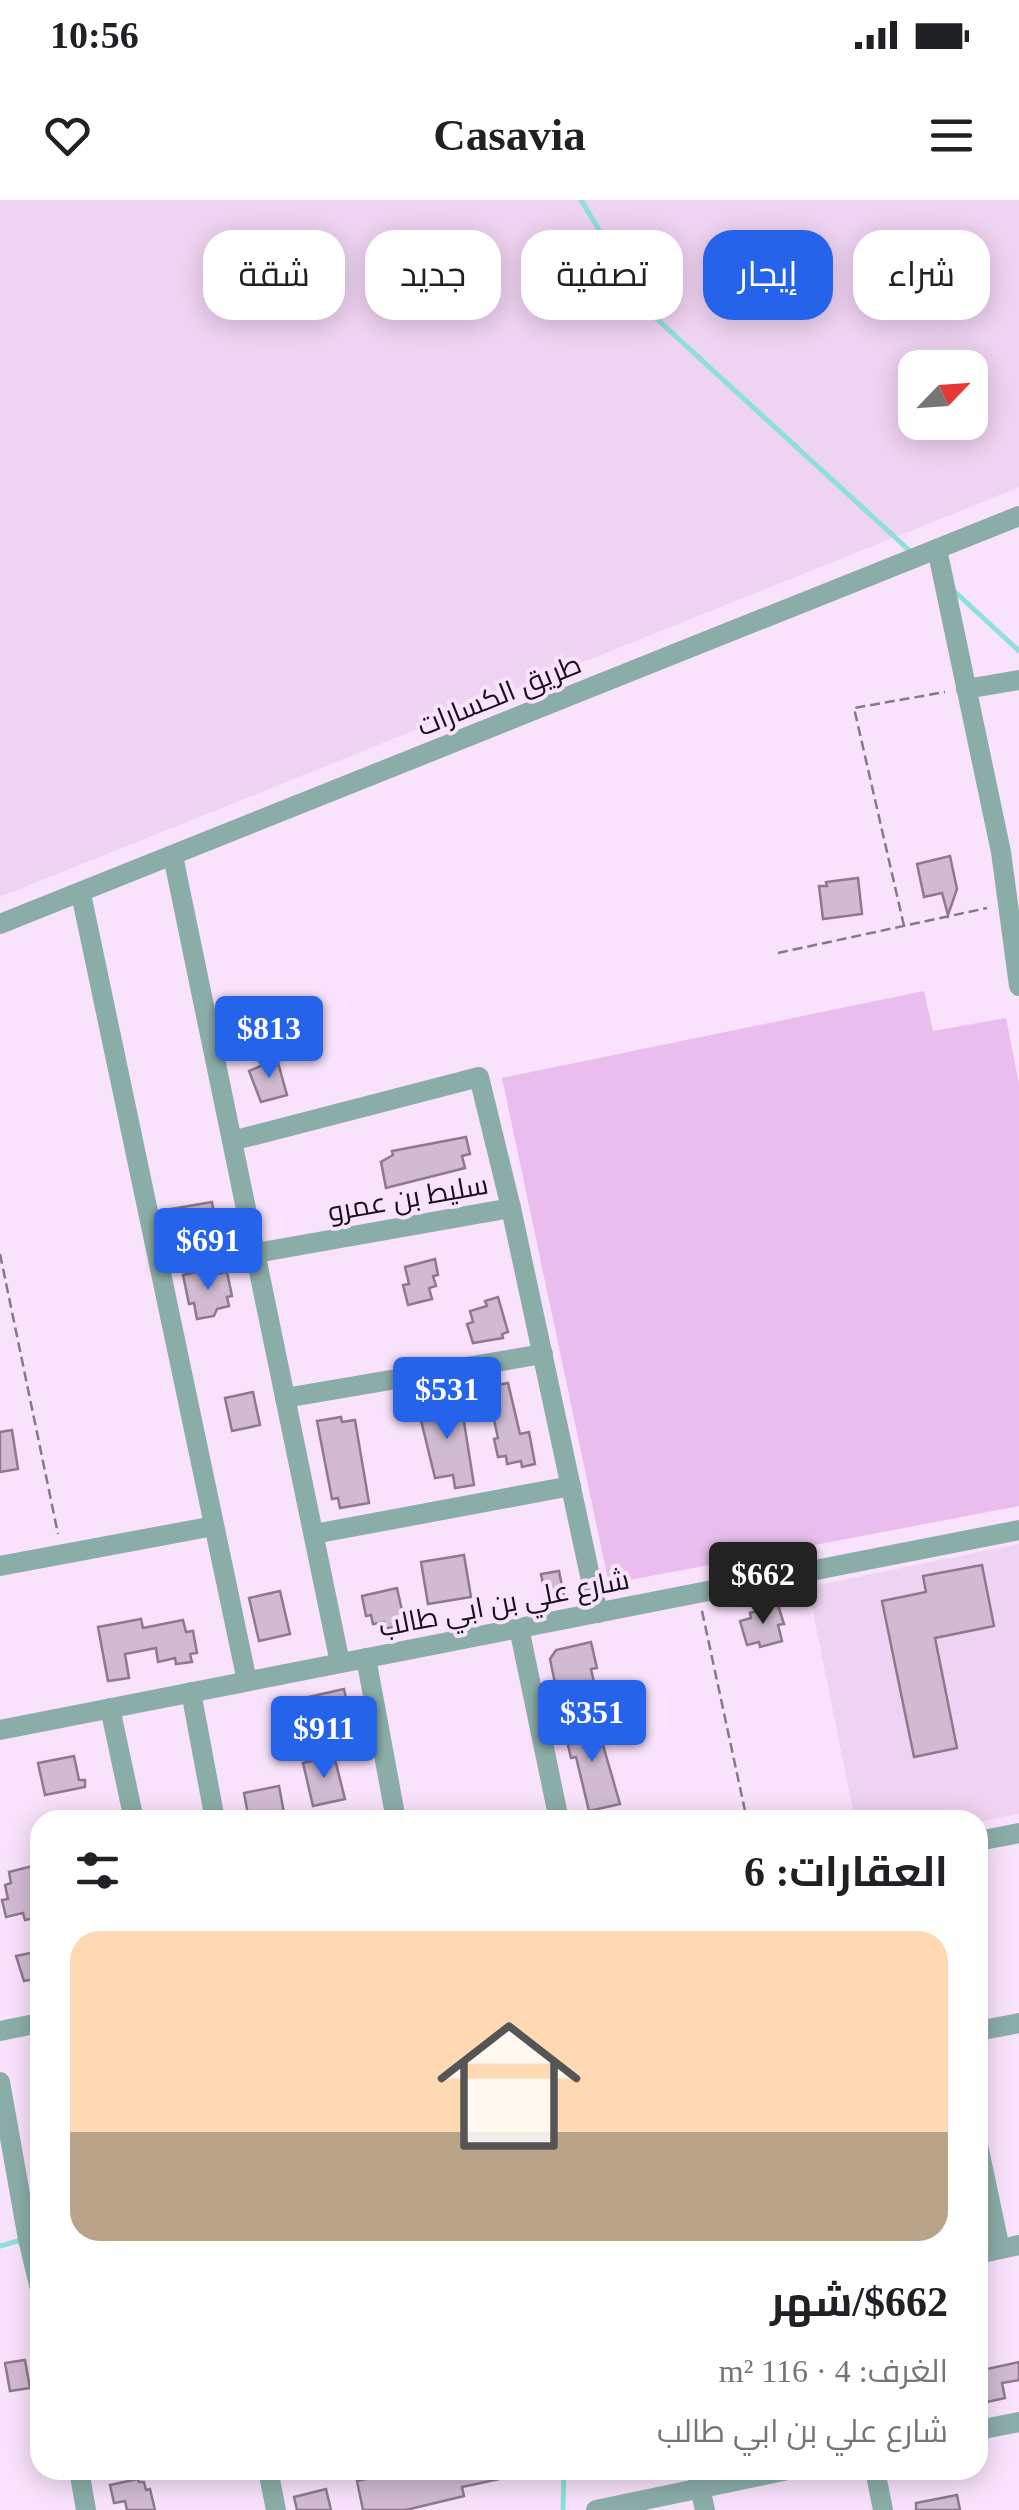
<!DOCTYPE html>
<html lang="ar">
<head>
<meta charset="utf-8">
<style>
	body { margin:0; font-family:"Times New Roman",Cairo,serif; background:#f6f6f6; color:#202124; direction:rtl; height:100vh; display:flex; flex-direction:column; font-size:38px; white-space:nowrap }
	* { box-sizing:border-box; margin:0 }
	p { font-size:32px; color:#757577 }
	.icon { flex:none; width:55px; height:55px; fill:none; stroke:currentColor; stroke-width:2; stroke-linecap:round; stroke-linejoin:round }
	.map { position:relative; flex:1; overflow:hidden; direction:ltr }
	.side { position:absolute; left:30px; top:1610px; width:958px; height:670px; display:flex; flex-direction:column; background:#fff; border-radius:30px; box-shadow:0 5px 25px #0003; direction:rtl }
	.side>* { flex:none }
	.top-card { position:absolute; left:30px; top:30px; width:960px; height:90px; direction:rtl; display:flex; gap:20px }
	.needle { width:65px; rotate:65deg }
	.controls { position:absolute; left:898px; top:150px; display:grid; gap:20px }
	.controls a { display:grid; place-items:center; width:90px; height:90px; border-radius:20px; background:#fff; box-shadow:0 5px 25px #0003; font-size:50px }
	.price { position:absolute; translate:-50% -85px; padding:0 22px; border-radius:10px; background:#2563eb; color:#fff; font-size:32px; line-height:65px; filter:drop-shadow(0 2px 5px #0008) }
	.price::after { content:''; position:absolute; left:50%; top:60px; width:30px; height:22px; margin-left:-15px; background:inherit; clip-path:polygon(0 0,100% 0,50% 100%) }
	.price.active { background:#222; color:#fff }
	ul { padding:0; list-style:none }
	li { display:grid; align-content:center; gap:20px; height:530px; padding:0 40px }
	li+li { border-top:2px solid #e0e0e0 }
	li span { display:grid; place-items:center; height:310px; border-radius:30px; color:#555 }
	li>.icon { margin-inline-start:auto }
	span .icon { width:180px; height:180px; fill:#fffc; stroke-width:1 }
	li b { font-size:42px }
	h2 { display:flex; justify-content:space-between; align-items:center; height:120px; padding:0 40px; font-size:42px }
	.chip { padding:0 35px; border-radius:30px; background:#fff; box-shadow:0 5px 25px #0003; font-size:35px; line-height:90px }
	.chip.active { background:#2563eb; color:#fff }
	.status { display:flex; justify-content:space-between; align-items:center; height:70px; padding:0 50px; background:#fff; direction:ltr }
	.status svg { height:28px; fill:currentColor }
	header { display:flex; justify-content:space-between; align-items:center; height:130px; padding:0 40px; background:#fff; font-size:45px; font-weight:700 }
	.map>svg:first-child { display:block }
	.built { fill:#efd3f2; fill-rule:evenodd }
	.green { fill:#e9bded }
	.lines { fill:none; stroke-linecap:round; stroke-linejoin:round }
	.stream { stroke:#8de1d7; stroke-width:5 }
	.building { fill:#d1bbd3; stroke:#8e798f; stroke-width:2.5 }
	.path { stroke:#877889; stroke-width:2.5; stroke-dasharray:10 5; stroke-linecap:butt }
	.minor { stroke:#8bada8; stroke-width:20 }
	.labels { text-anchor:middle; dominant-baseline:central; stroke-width:8; stroke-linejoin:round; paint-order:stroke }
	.street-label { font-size:28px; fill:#181119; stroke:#f9e2fb }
</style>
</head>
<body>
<div class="status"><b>10:56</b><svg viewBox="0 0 49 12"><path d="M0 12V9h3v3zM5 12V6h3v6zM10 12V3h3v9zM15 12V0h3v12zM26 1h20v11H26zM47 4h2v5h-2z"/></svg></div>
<header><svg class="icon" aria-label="menu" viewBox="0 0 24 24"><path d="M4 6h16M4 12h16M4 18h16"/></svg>Casavia<svg class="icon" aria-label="heart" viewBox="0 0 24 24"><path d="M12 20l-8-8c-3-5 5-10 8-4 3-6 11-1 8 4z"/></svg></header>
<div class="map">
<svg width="1019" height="2310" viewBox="0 0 1019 2310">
	<rect width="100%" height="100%" fill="#f9e2fb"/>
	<g class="built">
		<path d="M0,0H1019V287L0,697ZM915,168H970V222H915Z"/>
		<polygon points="1019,1344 1019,1614 978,1622 855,1620 808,1387"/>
	</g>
	<polygon class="green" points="924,791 933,831 1006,818 1019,884 1019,1306 609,1384 502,878"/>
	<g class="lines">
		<g class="stream">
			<polyline points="581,0 647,110 911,352"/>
			<polyline points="953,390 1019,451"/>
			<polyline points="0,2046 21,2040"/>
			<polyline points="563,2310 564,2270"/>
		</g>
	</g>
	<g class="building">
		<polygon points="950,656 957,689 948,715 942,693 924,697 917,664"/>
		<polygon points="858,678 862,714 823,719 819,686 827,686 826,682"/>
		<polygon points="277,859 287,895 261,902 249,871"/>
		<polygon points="466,937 470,954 462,956 465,968 386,988 381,962 393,955 392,951"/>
		<polygon points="212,1002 219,1041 179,1048 171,1009"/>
		<polygon points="435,1059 438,1075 433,1076 436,1086 429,1088 432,1099 408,1105 403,1085 409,1084 405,1067"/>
		<polygon points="201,1071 202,1077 227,1072 232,1096 227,1097 229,1106 217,1109 214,1116 197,1119 194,1103 189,1104 183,1075"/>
		<polygon points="498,1097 508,1132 502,1134 503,1138 473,1143 467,1124 473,1122 470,1111 487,1106 485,1101"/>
		<polygon points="508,1183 520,1234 529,1232 535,1264 522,1267 521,1261 507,1264 506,1256 498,1257 494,1239 498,1238 487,1187"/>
		<polygon points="253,1192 260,1225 232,1231 225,1198"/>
		<polygon points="442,1202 443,1207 461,1203 474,1285 455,1288 453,1275 435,1278 418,1208"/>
		<polygon points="341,1217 342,1222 355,1220 369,1303 340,1308 338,1298 332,1299 317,1221"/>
		<polygon points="12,1230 18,1269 0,1272 0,1232"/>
		<polygon points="464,1355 471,1397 428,1404 421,1362"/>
		<polygon points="982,1365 994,1426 935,1438 957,1548 914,1557 882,1401 926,1392 923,1376"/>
		<polygon points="559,1371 564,1396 546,1399 541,1374"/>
		<polygon points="397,1388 405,1424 385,1429 384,1422 373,1424 371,1415 366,1416 362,1396"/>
		<polygon points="280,1391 290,1434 259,1441 249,1398"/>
		<polygon points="778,1405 784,1424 778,1425 782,1441 760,1447 759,1442 747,1445 740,1421 751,1418 750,1413"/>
		<polygon points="141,1419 143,1428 183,1420 186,1432 193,1431 197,1453 190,1454 192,1462 176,1464 175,1458 158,1462 156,1448 125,1454 129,1478 108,1481 98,1427"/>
		<polygon points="591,1442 597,1468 591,1469 596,1491 572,1496 571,1490 557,1493 550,1459 556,1450"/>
		<polygon points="344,1489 352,1526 303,1537 295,1500"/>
		<polygon points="596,1521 620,1604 589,1611 576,1557 571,1558 564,1528"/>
		<polygon points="74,1556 79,1580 85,1580 85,1587 45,1595 38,1563"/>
		<polygon points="334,1556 345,1599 313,1606 303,1563"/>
		<polygon points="279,1586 284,1613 249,1620 244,1593"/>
		<polygon points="40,1664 40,1717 25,1720 23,1713 6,1717 2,1700 8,1699 5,1685 11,1683 9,1672"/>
		<polygon points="40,1751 40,1778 24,1781 16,1756"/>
		<polygon points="25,2160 30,2188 10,2191 5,2163"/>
		<polygon points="1019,2162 1019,2180 1002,2183 1005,2198 978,2204 978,2171"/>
		<polygon points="429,2270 513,2270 514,2276 462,2287 464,2296 406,2310 363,2310 357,2281 398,2272 399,2276"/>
		<polygon points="138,2279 139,2282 144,2282 146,2290 150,2289 155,2310 127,2310 125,2301 114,2303 110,2285"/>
		<polygon points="326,2289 331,2310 297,2310 294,2297"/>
		<polygon points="957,2295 960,2310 916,2310 916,2303"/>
	</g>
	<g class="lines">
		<g class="path">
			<polyline points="904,726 854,508 945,492"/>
			<polyline points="778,753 987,708"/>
			<polyline points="0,1054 58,1334"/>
			<polyline points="702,1411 747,1620"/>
		</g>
		<g class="minor">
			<polyline points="937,349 1001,652 1019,786"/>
			<polyline points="966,489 1019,480"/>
			<polyline points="173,656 340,1463"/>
			<polyline points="81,694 247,1481"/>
			<polyline points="0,724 1019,316"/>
			<polyline points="232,941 479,877 511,1008 598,1413"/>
			<polyline points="256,1053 511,1008"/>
			<polyline points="285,1198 543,1154"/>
			<polyline points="314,1334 571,1286"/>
			<polyline points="0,1366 214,1326"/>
			<polyline points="519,1428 559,1620"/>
			<polyline points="366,1458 396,1620"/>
			<polyline points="191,1492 215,1620"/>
			<polyline points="110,1508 134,1620"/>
			<polyline points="0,1530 1019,1330"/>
			<polyline points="978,1641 1019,1633"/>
			<polyline points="0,1831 40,1823"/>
			<polyline points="978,1831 1019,1823"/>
			<polyline points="0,1882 28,2039 40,2089"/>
			<polyline points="978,1945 1000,2049"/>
			<polyline points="978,2054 1019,2045"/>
			<polyline points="978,2230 1019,2222"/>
			<polyline points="79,2270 86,2310"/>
			<polyline points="268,2270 276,2310"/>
			<polyline points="696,2270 705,2310"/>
			<polyline points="875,2270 883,2310"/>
			<polyline points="596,2310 788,2270"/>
		</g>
	</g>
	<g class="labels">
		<g class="street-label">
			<text transform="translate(499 495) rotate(-22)">طريق الكسارات</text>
			<text transform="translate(408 998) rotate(-10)">سليط بن عمرو</text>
			<text transform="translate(504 1403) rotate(-11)">شارع علي بن ابي طالب</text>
		</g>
	</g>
</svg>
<div class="controls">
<a><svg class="needle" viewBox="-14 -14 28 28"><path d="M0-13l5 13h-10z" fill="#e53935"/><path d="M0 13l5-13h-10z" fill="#757577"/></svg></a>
</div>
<b class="price" style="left:269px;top:881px">$813</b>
<b class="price" style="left:208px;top:1093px">$691</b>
<b class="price" style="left:447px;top:1242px">$531</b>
<b class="price active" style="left:763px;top:1427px">$662</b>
<b class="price" style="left:592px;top:1565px">$351</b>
<b class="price" style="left:324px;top:1581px">$911</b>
<div class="top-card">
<a class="chip">شراء</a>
<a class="chip active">إيجار</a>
<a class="chip">تصفية</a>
<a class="chip">جديد</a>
<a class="chip">شقة</a>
</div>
<section class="side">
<h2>العقارات: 6<svg class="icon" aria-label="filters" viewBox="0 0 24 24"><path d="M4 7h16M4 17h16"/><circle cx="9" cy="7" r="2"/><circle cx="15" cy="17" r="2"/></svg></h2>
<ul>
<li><span style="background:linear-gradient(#ffd9b3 65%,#b9a48a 0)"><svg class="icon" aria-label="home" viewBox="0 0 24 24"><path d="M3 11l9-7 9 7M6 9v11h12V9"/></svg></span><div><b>$662/شهر</b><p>الغرف: 4 · 116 m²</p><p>شارع علي بن ابي طالب</p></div></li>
</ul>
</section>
</div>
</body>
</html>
